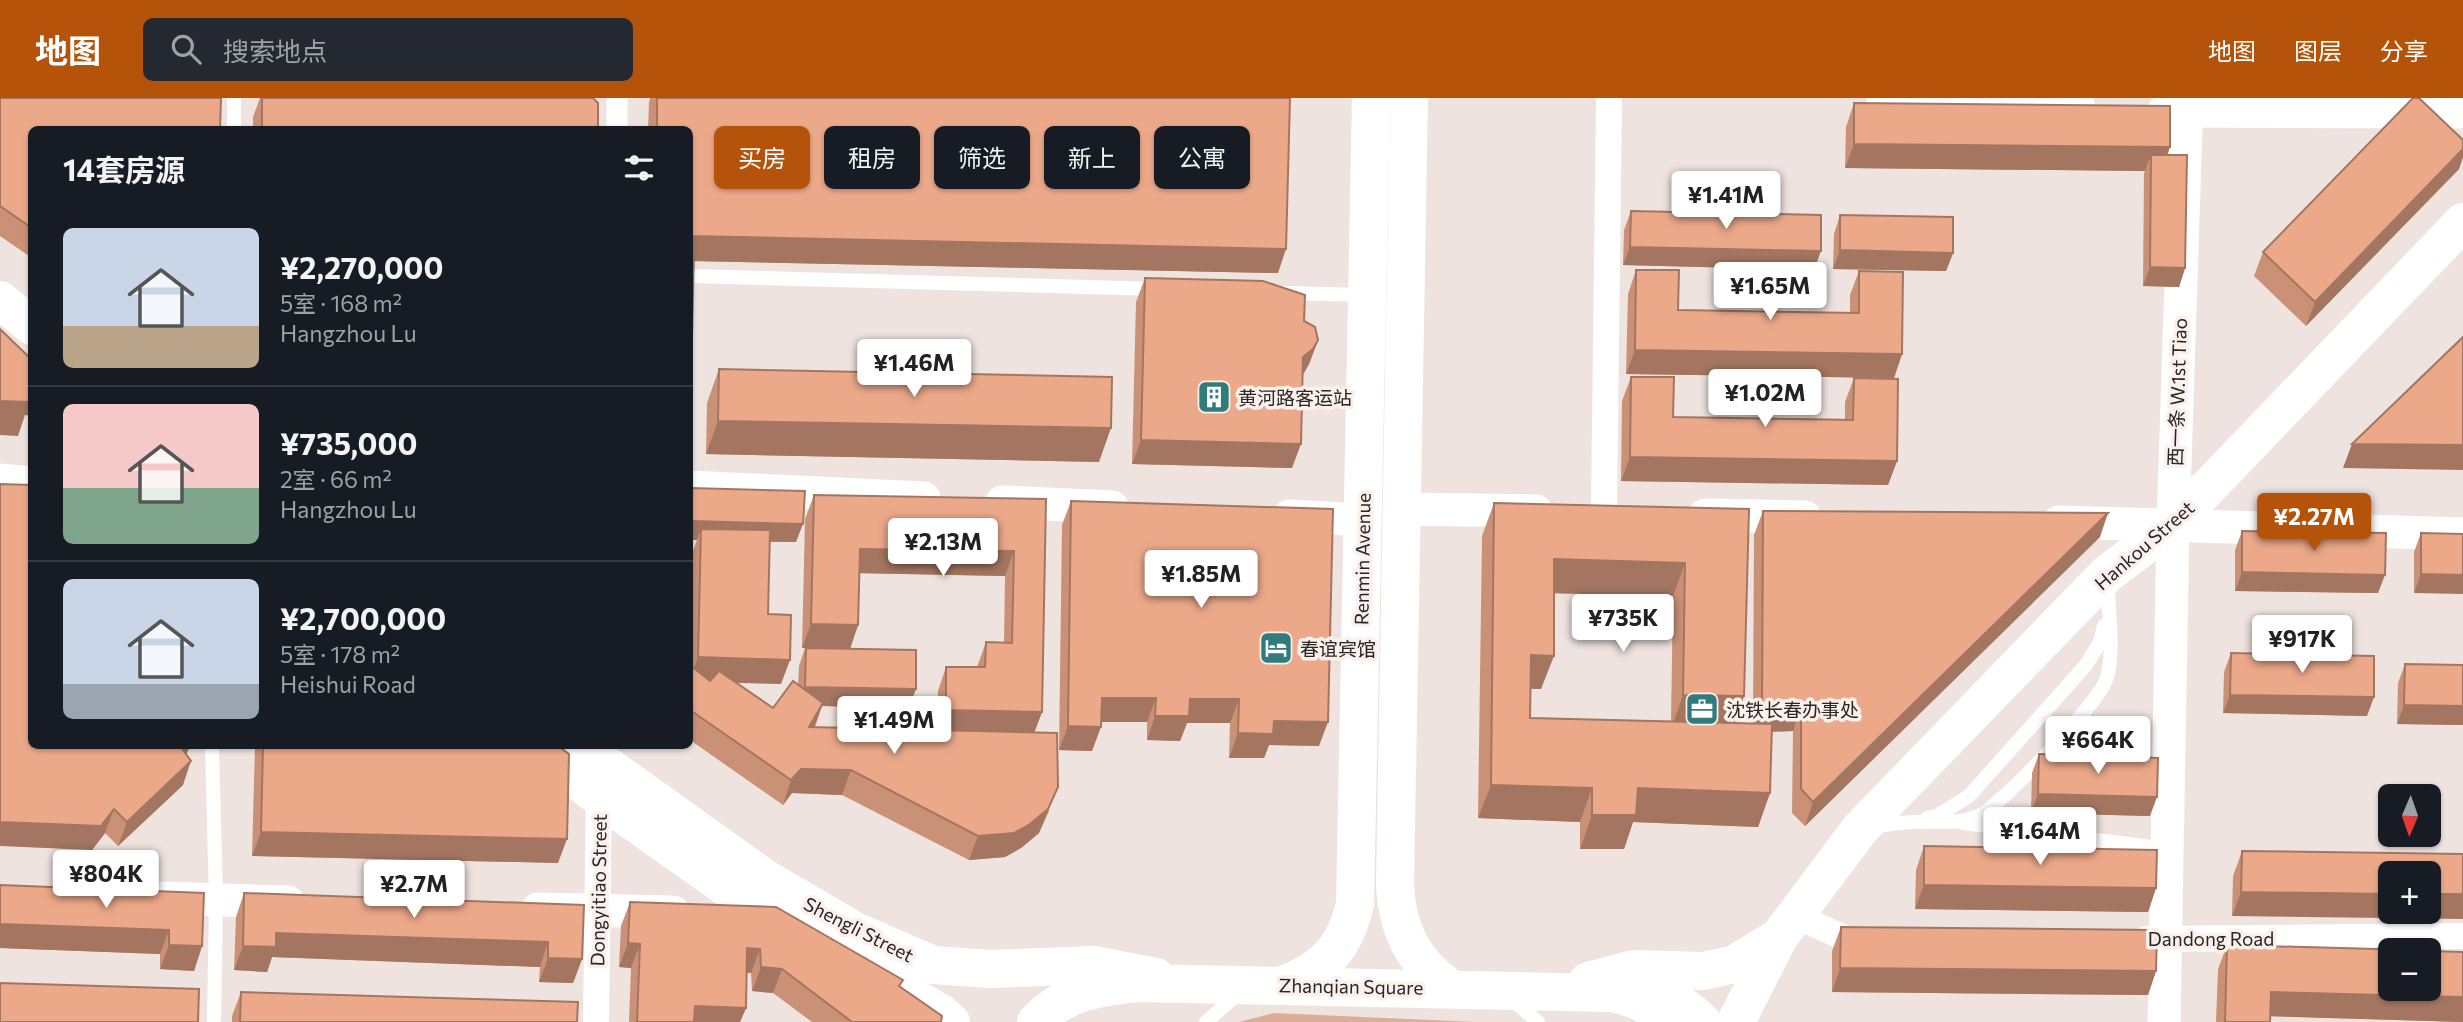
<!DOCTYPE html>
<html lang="zh">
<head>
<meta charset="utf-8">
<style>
	body { margin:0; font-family:Commissioner,"Noto Sans SC",sans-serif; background:#242831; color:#f1f3f6; height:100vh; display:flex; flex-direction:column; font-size:26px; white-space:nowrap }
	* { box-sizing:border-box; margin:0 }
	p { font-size:23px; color:#9ea1a6 }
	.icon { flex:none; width:38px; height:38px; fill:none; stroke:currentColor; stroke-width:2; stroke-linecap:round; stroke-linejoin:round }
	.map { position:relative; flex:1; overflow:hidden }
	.drawer { position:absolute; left:28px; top:28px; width:665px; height:623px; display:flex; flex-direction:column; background:#171b24; border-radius:10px; box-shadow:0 2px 5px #0004 }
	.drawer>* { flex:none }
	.guide { position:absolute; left:714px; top:28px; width:665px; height:63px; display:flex; gap:14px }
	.needle { width:46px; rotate:182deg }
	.fabs { position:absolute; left:2378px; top:686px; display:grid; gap:14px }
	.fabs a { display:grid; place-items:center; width:63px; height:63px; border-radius:10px; background:#171b24; box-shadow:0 2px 5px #0004; font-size:35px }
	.price { position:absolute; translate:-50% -60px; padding:0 16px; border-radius:7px; background:#fff; color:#222; font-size:23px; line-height:46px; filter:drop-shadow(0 2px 4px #0008) }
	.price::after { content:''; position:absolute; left:50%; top:42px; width:21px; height:16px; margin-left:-10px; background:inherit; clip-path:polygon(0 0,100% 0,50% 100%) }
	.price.selected { background:#b45309; color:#fff }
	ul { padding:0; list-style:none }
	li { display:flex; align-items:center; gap:21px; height:175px; padding:0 35px }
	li+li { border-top:2px solid #363941 }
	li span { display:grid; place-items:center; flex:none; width:196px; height:140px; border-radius:10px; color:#555 }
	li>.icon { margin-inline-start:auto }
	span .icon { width:84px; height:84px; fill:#fffc; stroke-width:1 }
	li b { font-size:30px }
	h2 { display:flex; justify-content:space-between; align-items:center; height:84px; padding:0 35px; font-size:30px }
	.tag { padding:0 24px; border-radius:10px; background:#171b24; box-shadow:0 2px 5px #0004; font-size:24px; line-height:63px }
	.tag.selected { background:#b45309; color:#fff }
	header { display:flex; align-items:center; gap:42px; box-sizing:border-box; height:98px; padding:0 35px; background:#b45309; color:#fff }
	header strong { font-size:33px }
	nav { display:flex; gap:38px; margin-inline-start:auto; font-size:24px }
	.search { width:490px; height:63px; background:#242831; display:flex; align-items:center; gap:18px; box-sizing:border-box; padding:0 24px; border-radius:10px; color:#9ea1a6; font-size:26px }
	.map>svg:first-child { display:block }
	.green { fill:#dbae98 }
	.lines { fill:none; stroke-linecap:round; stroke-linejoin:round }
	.service { stroke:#fff; stroke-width:14 }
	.pedestrian { stroke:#fff; stroke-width:21 }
	.minor { stroke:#fff; stroke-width:26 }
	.tertiary { stroke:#fff; stroke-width:33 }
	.secondary { stroke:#fff; stroke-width:38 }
	.primary { stroke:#fff; stroke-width:38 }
	.wall { fill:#ca9177; fill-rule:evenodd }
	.shaded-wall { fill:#a47661 }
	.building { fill:#eba98a; stroke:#a47661; stroke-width:2 }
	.labels { text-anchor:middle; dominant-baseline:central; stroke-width:7; stroke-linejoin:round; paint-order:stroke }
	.street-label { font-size:19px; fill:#292624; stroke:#fbf1ec }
	.poi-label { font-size:19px; fill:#292624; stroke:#fbf1ec; text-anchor:start }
</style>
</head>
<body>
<header>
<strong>地图</strong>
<div class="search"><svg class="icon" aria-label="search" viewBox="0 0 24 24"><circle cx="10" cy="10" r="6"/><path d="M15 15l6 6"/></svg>搜索地点</div>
<nav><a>地图</a><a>图层</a><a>分享</a></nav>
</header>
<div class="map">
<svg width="2463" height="924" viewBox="0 0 2463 924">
	<rect width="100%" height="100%" fill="#eee3df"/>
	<polygon class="green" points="1274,915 1475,924 1239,924"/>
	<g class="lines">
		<g class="service">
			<polyline points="234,32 234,0"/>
			<polyline points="690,178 1160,191"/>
			<polyline points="1281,195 1366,197"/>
			<polyline points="212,648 216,801 214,924"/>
			<polyline points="1927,720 1937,718 1969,698 2086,567 2100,544 2104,528"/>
			<polyline points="1963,725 2167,751"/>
			<path d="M1872,729C1886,727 1901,724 1915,724C1936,723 1958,727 1978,718C2000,709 2099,604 2106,582C2115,556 2108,514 2108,486"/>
			<polyline points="1510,900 1538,924"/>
			<polyline points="1206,924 1240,894"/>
		</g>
		<polyline class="pedestrian" points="617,32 617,0"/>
		<g class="minor">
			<polyline points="1604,414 1609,0"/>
			<polyline points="1796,818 1847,841 1873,841"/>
			<polyline points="2146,841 2463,838"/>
			<polyline points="596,924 599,688"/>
		</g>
		<g class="tertiary">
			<polyline points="1883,0 2079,9"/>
			<polyline points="2164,13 2463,14"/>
			<polyline points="0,382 32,385"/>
			<polyline points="690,389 924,400"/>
			<polyline points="1002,404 1112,409"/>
			<polyline points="1402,411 1536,413"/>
			<polyline points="1705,417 1805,419"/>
			<polyline points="1289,418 1363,422"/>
			<polyline points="2059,424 2463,436"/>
			<polyline points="160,800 288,804"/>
			<polyline points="538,811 673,814"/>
			<polyline points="2164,924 2173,426 2187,0"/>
		</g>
		<g class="secondary">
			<polyline points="0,202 32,228"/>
			<polyline points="532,648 600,700 761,814 796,834"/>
			<polyline points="580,648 766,781 855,833 933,867 990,871 1093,867 1156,879"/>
			<polyline points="1779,839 1860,731 2107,476 2173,426 2463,124"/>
			<polyline points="876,878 941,915 951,924"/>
			<polyline points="1588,883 1633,871 1703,873 1735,866 1779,839 1736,924"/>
			<path d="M1624,886C1654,892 1680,901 1702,924"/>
		</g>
		<g class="primary">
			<path d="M1409,0L1395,787C1397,831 1413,864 1450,890"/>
			<path d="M1282,887C1324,872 1345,850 1355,806L1371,0"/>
			<path d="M1036,924C1063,894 1100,889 1137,885L1612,895C1635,900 1651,907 1668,924"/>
		</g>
	</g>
	<g class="wall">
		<polygon points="0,0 32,32 32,160 0,138"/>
		<polygon points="260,0 593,0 598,32 253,32 253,19"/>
		<polygon points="650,0 1290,0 1278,175 694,163 690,327 690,32 648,32 649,4"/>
		<polygon points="1854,5 2170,49 2167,57 2185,170 2179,189 2143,188 2144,75 2145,73 1845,70 1846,29"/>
		<polygon points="2463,42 2463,59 2459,71 2306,228 2254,178 2263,154"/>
		<polygon points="1631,113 1814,172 1623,167 1624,132"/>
		<polygon points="1840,117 1953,155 1946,173 1833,171 1834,136"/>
		<polygon points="1636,172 1678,212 1850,215 1850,197 1859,173 1902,256 1894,280 1626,276 1628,196"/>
		<polygon points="1145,180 1304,223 1318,242 1309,266 1303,276 1292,370 1132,366 1136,204"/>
		<polygon points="719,271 1099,364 706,356 707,305"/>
		<polygon points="1631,279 1673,319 1845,321 1845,304 1854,280 1897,363 1888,387 1621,383 1622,303"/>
		<path d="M690,390L796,444H770L768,516L781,586L736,585L773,610L798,587L799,568L805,550H802L805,421L814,397L1046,401L1042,614L1034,635L1049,713L1039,735L1021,750L1005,759L969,762L842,697L792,695L783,707L690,642V567L692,455L697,442ZM859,475L1005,478L1004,545L986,544L977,569H946L938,593L937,632L815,629L822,608L909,610L850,550L858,527Z"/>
		<polygon points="1071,403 1319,648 1269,647 1264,660 1229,660 1230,625 1187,625 1180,643 1147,642 1147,624 1101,624 1092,653 1059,652 1062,427"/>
		<path d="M1494,405L1749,411L1744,598L1734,625L1753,626L1754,437L1763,413L2100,439L1805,728L1792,715L1793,633L1771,634L1770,695L1758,729L1633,724L1624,751H1580V724L1478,720L1482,438ZM1554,495L1673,498L1671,623L1530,620V591H1541Z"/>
		<polygon points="2242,433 2378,495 2235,493 2235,452"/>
		<polygon points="2421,435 2463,436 2414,495 2414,454"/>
		<polygon points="2231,555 2367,618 2223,615 2224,574"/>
		<polygon points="2405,566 2463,567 2463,627 2397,626 2398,585"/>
		<polygon points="32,648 190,648 186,656 183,687 118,748 105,735 92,752"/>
		<polygon points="255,648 558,648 558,765 252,758"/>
		<polygon points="2039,656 2150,718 2031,715 2032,675"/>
		<polygon points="1924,748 2156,790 2148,814 1915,811 1916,772"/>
		<polygon points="2242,753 2463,756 2232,818 2233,778"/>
		<polygon points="204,795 202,848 194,873 160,871 160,856 0,850"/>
		<polygon points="244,795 584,807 582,861 573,885 539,884 540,869 272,859 267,874 234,872 236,819"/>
		<polygon points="630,804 901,889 941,924 812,924 773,895 752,893 751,875 747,875 746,910 740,924 629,924 631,870 619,869 621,828"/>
		<polygon points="1841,829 2156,873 2148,897 1832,894 1832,853"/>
		<polygon points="2227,847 2463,854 2463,924 2270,918 2270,924 2216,924 2218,871"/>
		<polygon points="241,894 577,924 232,924 232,918"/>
	</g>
	<g class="shaded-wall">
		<polygon points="1854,46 2170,49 2161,73 2151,57 2145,73 1845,70"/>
		<polygon points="2463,51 2463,59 2459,71 2306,228 2315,204"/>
		<polygon points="690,138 1286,151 1278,175 690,163"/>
		<polygon points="1630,149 1821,153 1814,172 1623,167"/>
		<polygon points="1840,152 1953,155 1946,173 1833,171"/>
		<polygon points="2150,169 2185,170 2179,189 2143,188"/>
		<polygon points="1318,242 1309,266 1304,275 1294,283 1303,259"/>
		<polygon points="1635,252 1902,256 1894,280 1626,276"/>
		<polygon points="31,284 32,318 25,317 18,338 0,337 0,303"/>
		<polygon points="718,323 1111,330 1099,364 706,356"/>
		<polygon points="1141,342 1301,346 1292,370 1132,366"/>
		<polygon points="2352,346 2463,347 2463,372 2343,370"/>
		<polygon points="1630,359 1897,363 1888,387 1621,383"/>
		<polygon points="2108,415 2100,439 1805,728 1813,704"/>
		<polygon points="690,423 803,426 796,444 701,442 701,431 697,442 690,442"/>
		<polygon points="860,451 1014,453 1005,478 851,475"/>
		<polygon points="1554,461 1685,465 1673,498 1542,495"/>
		<polygon points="2242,474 2385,477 2378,495 2235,493"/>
		<polygon points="2421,476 2463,477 2463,496 2414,495"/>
		<polygon points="811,526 858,527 850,551 802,550"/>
		<polygon points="1531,557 1554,558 1541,591 1519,590"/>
		<polygon points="698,559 790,562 781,586 690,583"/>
		<polygon points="805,589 916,591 909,610 822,608 814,629 809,629 798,608"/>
		<polygon points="1683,597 1744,598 1732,632 1671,631"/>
		<polygon points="2230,597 2374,599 2367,618 2223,615"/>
		<polygon points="1102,600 1156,600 1147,624 1093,624"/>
		<polygon points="1190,601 1239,601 1230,625 1187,625 1180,643 1147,642 1155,618"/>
		<polygon points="2404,607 2463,608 2463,627 2397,626"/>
		<polygon points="1762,609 1801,609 1793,633 1753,634"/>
		<polygon points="946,612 1042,614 1033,638 937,636"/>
		<polygon points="1274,623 1328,624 1319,648 1269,647 1264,660 1229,660 1238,635"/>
		<polygon points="1068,628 1101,629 1092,653 1059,652"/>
		<polygon points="180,648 190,648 187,655 171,672"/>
		<polygon points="191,663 183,687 118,748 127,724"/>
		<polygon points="801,671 851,672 842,697 792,695 783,707 791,682"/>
		<polygon points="1491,687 1592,690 1580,724 1478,720"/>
		<polygon points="1058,689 1039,735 1021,750 1005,759 969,762 978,738"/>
		<polygon points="1638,690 1770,695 1758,729 1633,724 1624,751 1580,751 1592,717"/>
		<polygon points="2038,696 2157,699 2150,718 2031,715"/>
		<polygon points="114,711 105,735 92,752 0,748 0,724"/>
		<polygon points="261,734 567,741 558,765 252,758"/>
		<polygon points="1924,787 2156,790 2148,814 1915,811"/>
		<polygon points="2241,794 2390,796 2390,814 2429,814 2429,796 2463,796 2463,821 2232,818"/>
		<polygon points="0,826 169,832 160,856 0,850"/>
		<polygon points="276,835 548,844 540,869 272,859 267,874 234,872 243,848"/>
		<polygon points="628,845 640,846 631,870 619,869"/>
		<polygon points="169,847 202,848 194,873 160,871"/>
		<polygon points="747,850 760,851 751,875 739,874"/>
		<polygon points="548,860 582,861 573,885 539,884"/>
		<polygon points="761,869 782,871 773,895 752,893"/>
		<polygon points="1840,870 2156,873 2148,897 1832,894"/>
		<polygon points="2271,894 2463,899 2463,924 2262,918"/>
		<polygon points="695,908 746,910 740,924 689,924"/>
	</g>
	<g class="building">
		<polygon points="0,0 221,0 220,32 32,32 32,130 0,108"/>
		<polygon points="262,0 593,0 598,5 598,32 262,32"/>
		<polygon points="657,0 1290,0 1286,151 690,138 690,32 657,32"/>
		<polygon points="2413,0 2419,0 2463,42 2463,51 2315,204 2263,154"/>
		<polygon points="1854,5 2170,8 2170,49 1854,46"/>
		<polygon points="2151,57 2187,57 2185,170 2150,169"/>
		<polygon points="1631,113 1821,117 1821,153 1630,149"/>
		<polygon points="1840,117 1953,119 1953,155 1840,152"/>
		<polygon points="690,151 694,151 690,326"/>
		<polygon points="1636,172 1679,172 1678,212 1859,215 1859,173 1903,174 1902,256 1635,252"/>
		<polygon points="1145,180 1263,183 1305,197 1304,223 1315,229 1318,242 1313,251 1303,259 1301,346 1141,342"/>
		<polygon points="0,231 32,262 30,304 0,303"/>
		<polygon points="2463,239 2463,347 2352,346"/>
		<polygon points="719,271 1112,279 1111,330 718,323"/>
		<polygon points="1631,279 1674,279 1673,319 1853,322 1854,280 1898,281 1897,363 1630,359"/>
		<polygon points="0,386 32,387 32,648 180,648 191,663 127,724 114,711 101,728 0,724"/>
		<polygon points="690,390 805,393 803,426 690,423"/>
		<polygon points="814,397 1046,401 1042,614 946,612 946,569 985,569 986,544 1012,545 1014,453 860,451 858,527 811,526"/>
		<polygon points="1071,403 1333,411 1328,624 1274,623 1273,636 1238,635 1239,601 1190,601 1189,618 1155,618 1156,600 1102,600 1101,629 1068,628"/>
		<polygon points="1494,405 1749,411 1744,598 1683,597 1685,465 1554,461 1554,558 1531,557 1530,620 1772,626 1770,695 1638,690 1636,717 1592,717 1592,690 1491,687"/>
		<polygon points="1763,413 2108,415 1813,704 1801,691 1801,609 1762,609"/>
		<polygon points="701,431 770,432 768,516 791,517 790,562 698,559"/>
		<polygon points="2242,433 2386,435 2385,477 2242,474"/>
		<polygon points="2421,435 2463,436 2463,477 2421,476"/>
		<polygon points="806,550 916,552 916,591 805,589"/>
		<polygon points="2231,555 2374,558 2374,599 2230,597"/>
		<polygon points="2405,566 2463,567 2463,608 2404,607"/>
		<polygon points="690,567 710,583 719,573 773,610 793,583 823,605 809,629 1057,635 1058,689 1048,711 1030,726 1014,735 978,738 851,672 801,671 791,682 690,612"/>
		<polygon points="263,648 558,648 569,656 567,741 261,734"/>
		<polygon points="2039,656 2158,660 2157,699 2038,696"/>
		<polygon points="1924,748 2157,752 2156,790 1924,787"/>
		<polygon points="2242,753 2463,756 2463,796 2429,796 2429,775 2390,775 2390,796 2241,794"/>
		<polygon points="0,787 204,795 202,848 169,847 169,832 0,826"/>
		<polygon points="244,795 584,807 582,861 548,860 548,844 276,835 276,849 243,848"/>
		<polygon points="630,804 776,809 903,882 899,888 942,918 941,924 852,924 782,871 761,869 760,851 747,850 746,910 695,908 694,924 637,924 640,846 628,845"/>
		<polygon points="1841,829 2157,832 2156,873 1840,870"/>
		<polygon points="2227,847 2413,852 2390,852 2390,891 2429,891 2429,853 2463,854 2463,899 2271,894 2270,924 2225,924"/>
		<polygon points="0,885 199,891 198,924 0,924"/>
		<polygon points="241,894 578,904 577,924 240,924"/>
	</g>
	<defs>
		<symbol id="building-square" viewBox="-11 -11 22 22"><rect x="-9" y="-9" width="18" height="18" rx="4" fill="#317b7c" stroke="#fbf1ec"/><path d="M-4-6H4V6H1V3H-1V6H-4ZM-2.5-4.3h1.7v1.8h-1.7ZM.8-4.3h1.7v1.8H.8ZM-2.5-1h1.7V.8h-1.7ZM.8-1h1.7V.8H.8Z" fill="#fff"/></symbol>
		<symbol id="hotel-square" viewBox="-11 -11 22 22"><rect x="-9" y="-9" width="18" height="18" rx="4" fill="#317b7c" stroke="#fbf1ec"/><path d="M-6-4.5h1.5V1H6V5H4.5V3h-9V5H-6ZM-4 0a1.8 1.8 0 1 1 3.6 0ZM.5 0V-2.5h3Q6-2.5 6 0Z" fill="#fff"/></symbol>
		<symbol id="office-square" viewBox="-11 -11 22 22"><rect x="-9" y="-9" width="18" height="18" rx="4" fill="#317b7c" stroke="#fbf1ec"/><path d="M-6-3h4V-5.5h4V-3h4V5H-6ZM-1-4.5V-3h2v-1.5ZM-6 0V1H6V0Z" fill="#fff"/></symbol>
	</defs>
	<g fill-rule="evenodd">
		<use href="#building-square" x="1195" y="280" width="38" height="38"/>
		<use href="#hotel-square" x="1257" y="531" width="38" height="38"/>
		<use href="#office-square" x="1683" y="592" width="38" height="38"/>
	</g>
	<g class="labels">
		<g class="street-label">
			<text transform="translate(2177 294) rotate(-88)">西一条 W.1st Tiao</text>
			<text transform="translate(2144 447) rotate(-41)">Hankou Street</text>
			<text transform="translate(1362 461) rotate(-89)">Renmin Avenue</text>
			<text transform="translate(598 792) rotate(-89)">Dongyitiao Street</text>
			<text transform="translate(859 831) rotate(27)">Shengli Street</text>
			<text x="2211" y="840">Dandong Road</text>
			<text transform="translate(1351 888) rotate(1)">Zhanqian Square</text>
		</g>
		<g class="poi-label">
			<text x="1238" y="299">黄河路客运站</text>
			<text x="1300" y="550">春谊宾馆</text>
			<text x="1726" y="611">沈铁长春办事处</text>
		</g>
	</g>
</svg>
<div class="fabs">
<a><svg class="needle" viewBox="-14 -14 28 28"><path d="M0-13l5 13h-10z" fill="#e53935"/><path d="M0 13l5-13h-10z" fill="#9ea1a6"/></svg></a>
<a>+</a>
<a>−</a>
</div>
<b class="price" style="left:1726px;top:133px">¥1.41M</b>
<b class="price" style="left:1770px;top:224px">¥1.65M</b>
<b class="price" style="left:914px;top:301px">¥1.46M</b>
<b class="price" style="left:1765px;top:331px">¥1.02M</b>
<b class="price selected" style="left:2314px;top:455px">¥2.27M</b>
<b class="price" style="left:943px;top:480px">¥2.13M</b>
<b class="price" style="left:1201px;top:512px">¥1.85M</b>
<b class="price" style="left:1623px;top:556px">¥735K</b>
<b class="price" style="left:2302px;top:577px">¥917K</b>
<b class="price" style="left:894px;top:658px">¥1.49M</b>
<b class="price" style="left:2098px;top:678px">¥664K</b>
<b class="price" style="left:2040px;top:769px">¥1.64M</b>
<b class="price" style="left:106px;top:812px">¥804K</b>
<b class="price" style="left:414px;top:822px">¥2.7M</b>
<div class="guide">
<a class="tag selected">买房</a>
<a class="tag">租房</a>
<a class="tag">筛选</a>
<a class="tag">新上</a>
<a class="tag">公寓</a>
</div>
<section class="drawer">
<h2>14套房源<svg class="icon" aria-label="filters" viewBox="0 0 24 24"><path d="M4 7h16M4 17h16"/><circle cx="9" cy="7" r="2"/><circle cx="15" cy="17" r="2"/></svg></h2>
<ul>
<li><span style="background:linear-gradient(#c9d6e8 70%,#b9a48a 0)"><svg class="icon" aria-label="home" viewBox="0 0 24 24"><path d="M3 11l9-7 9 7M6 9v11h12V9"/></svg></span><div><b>¥2,270,000</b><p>5室 · 168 m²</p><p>Hangzhou Lu</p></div></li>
<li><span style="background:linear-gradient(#f6c9c9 60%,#7fa58c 0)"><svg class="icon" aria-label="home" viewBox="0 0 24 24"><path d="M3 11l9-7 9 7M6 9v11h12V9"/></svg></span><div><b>¥735,000</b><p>2室 · 66 m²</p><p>Hangzhou Lu</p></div></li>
<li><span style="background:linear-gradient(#c9d6e8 75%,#9aa5b1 0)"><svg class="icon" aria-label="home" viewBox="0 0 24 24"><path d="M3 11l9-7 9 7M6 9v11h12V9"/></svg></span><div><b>¥2,700,000</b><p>5室 · 178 m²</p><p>Heishui Road</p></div></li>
</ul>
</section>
</div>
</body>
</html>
